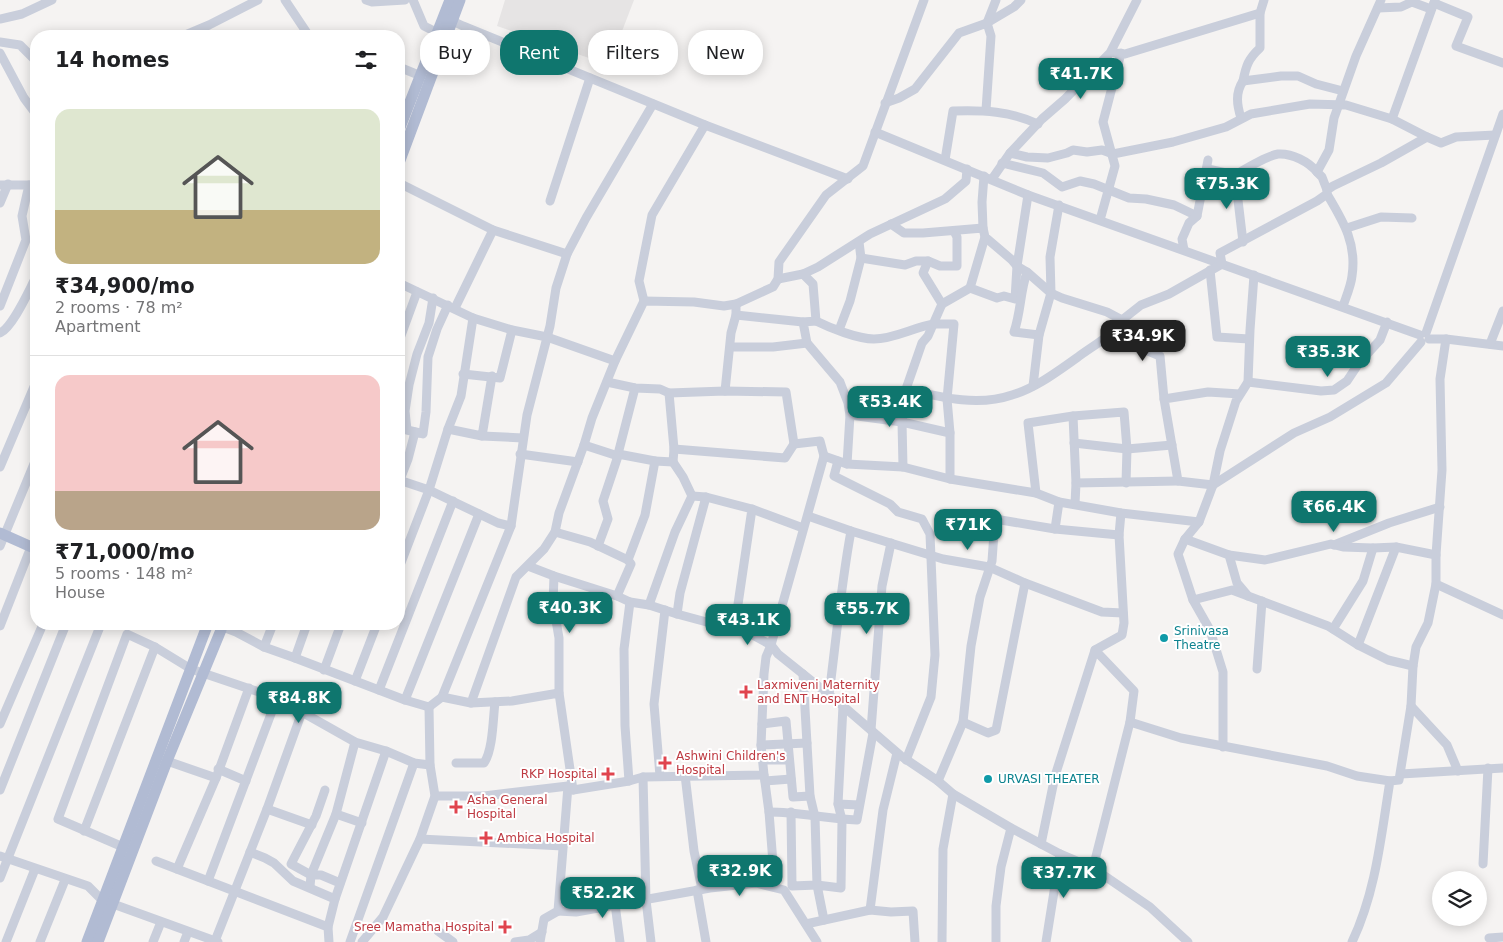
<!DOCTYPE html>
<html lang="en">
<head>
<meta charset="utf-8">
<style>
	body { margin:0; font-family:"DejaVu Sans",sans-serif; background:#f6f6f6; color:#202124; height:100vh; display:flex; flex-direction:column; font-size:19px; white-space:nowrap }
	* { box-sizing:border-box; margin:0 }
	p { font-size:16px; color:#757577 }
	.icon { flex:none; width:28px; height:28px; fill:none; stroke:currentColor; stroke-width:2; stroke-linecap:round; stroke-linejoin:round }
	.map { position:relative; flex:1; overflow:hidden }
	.details { position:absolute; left:30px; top:30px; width:375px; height:600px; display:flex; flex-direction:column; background:#fff; border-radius:20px; box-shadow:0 2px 12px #0003 }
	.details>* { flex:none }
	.top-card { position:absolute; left:420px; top:30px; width:475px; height:45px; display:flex; gap:10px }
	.tools { position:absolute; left:1432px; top:871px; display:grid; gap:10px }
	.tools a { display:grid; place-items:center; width:55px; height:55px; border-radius:50%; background:#fff; box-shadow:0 2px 12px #0003; font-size:25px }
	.price { position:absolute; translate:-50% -42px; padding:0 11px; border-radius:10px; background:#0f766e; color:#fff; font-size:16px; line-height:32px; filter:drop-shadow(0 1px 2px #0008) }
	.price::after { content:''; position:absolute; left:50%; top:30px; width:15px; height:11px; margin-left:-8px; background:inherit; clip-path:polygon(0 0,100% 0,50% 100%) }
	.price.selected { background:#222; color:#fff }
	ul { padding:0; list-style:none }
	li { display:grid; align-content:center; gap:10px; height:265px; padding:0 25px }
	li+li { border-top:1px solid #e0e0e0 }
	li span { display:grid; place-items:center; height:155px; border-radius:15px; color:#555 }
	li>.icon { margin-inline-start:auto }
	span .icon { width:90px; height:90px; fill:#fffc; stroke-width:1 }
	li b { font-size:21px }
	h2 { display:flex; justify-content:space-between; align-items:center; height:60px; padding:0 25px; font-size:21px }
	.pill { padding:0 18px; border-radius:20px; background:#fff; box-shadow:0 2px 12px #0003; font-size:18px; line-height:45px }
	.pill.selected { background:#0f766e; color:#fff }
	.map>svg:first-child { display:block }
	.education { fill:#e6e4e4 }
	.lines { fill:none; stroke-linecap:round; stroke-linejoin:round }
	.minor { stroke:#c9cedb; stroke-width:9 }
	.major { stroke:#b1bbd3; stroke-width:11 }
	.culture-dot { fill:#0f9aa8; stroke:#fff; stroke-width:2 }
	.health-dot { fill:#e0444e; stroke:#fff; stroke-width:2 }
	.labels { text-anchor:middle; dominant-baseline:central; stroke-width:4; stroke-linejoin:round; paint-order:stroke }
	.culture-label { font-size:12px; fill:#0d838f; stroke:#fff; text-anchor:start }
	.health-label { font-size:12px; fill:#be3a42; stroke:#fff; text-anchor:start }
</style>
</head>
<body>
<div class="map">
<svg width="1503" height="942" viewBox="0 0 1503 942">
	<rect width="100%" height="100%" fill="#f5f3f2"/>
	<polygon class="education" points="505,0 634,0 609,65 497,26"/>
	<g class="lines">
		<g class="minor">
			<polyline points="285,0 309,36"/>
			<polyline points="366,0 372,2 405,0"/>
			<polyline points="413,0 424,26 438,33"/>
			<polyline points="1434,3 1468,17 1456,46 1503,63"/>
			<polyline points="1378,8 1401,7 1412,2 1431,9"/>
			<path d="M1260,13V48C1248,59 1246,66 1243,81L1281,76H1298L1316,84L1343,91"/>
			<polyline points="0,19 22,14 52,0"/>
			<polyline points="448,19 463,26 705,125 848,179"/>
			<polyline points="987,23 1014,7 1021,0"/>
			<polyline points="987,23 996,0"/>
			<polyline points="183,36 209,25 258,0"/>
			<polyline points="0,42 20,45 36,61"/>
			<polyline points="0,53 24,98 36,114"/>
			<polyline points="1115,53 1125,54 1260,13 1264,0"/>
			<polyline points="399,67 421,76"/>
			<polyline points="885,103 899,98 915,89 959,33 987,23 991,36 986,110"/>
			<path d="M1241,118C1237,105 1235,93 1243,81"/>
			<polyline points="1392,119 1435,0"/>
			<polyline points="875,132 1028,195 1420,335"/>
			<polyline points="1010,153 1027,157 1048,158 1067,153 1073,150 1087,152 1102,150 1113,154 1173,142 1226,127 1251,114 1310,104 1346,105 1392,119 1427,137"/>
			<path d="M945,160L953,111C983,110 1010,111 1038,124"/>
			<polyline points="1002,163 1043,173 1062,187 1080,181 1094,184 1129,198 1146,199 1174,205 1197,216"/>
			<path d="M1208,169L1235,175C1245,169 1266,156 1278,154C1292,153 1309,162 1317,172"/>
			<polyline points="1235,175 1243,242"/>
			<polyline points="992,179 1010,153 1042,119 1065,99 1110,53 1137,0"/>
			<polyline points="399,183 493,230 567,254 586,218 653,104"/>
			<polyline points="0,185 29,185 36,188"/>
			<polyline points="1327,190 1322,177 1317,172 1329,150 1334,118 1356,56 1381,0"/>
			<path d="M1327,194C1343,221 1357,243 1352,276C1351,286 1346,297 1343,306"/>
			<polyline points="550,201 590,78"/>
			<polyline points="0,203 8,184"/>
			<polyline points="1100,220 1115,166 1103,122 1121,53"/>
			<path d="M891,224L904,233H923L983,228L985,237L1012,260L1017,266L1027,272L1051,293L1062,298L1107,312L1122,320C1111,337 1094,345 1078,357C1058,371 1036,388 1012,395C977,407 940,397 906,389"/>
			<polyline points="983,228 982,202 984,176"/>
			<polyline points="1347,228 1381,217 1412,218"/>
			<polyline points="985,237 970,288 997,298 1004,296 1015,299 1017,266 1028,195"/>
			<polyline points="1184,250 1182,239 1189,223 1197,216 1208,160"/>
			<polyline points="861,258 905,265 916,261 928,261 940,266 957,266 957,237 954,231"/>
			<polyline points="1210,270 1217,337 1249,339"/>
			<path d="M1027,272C1020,292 1021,312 1014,332L1039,335"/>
			<polyline points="803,274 818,267 870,234 945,199 966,181 967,169"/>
			<polyline points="778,279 803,274 813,284 816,321 803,322 807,343 840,382 848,403 850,415 847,464"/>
			<polyline points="399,283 473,318 512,330 547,337 615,361"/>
			<polyline points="644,301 639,281 652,215 705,125"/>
			<polyline points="942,304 970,288"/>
			<polyline points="0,306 26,240 22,216 29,185"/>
			<polyline points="455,308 493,230"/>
			<polyline points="736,315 803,322"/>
			<polyline points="1122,320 1141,305 1169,294 1222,264 1220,253 1317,201 1327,194 1327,190 1333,186 1381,163 1427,137 1441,143 1456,137 1495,135"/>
			<path d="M816,321C830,328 858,339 874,339C894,339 914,327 934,324C940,324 947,324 954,324L947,399L950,433"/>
			<polyline points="839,330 850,301 861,258 859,242"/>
			<path d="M0,333C13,327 29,290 36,277"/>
			<polyline points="1426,333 1503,114"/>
			<polyline points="1446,339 1503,346"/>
			<polyline points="1104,340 1143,349 1160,356 1164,399"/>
			<polyline points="399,341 417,292"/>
			<polyline points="1490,344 1503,311"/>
			<polyline points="731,347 773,347 807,343"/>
			<polyline points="463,374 500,378 512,330"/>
			<polyline points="607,382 635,388 660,389 669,393 674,449 673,462 655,461"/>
			<polyline points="1248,382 1321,391 1334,390 1347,381 1359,363 1380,340 1387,322"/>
			<polyline points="1033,386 1039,335 1051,293 1050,257 1059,205"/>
			<polyline points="725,391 731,333 736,315 736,304"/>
			<polyline points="669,393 725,391 786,392 794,444 820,441 824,456"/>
			<polyline points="1240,394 1208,392 1164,399 1178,481 1213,485 1220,451 1236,401 1248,382 1250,330 1254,275"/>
			<polyline points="850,415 902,422 950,433 950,479"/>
			<polyline points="1073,416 1076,483"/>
			<polyline points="448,429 482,436 492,376"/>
			<polyline points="420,433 407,430 405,411 409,385 417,354 429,323 433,298"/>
			<polyline points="482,436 523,438"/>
			<polyline points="1074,443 1127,449 1172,445"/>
			<polyline points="584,445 618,456 618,454 655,461 645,515 628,560 631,564 617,596"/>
			<polyline points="674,449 785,458 794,444"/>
			<polyline points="520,454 578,462"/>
			<polyline points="618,454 635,388"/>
			<polyline points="838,461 834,476 890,504 898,512 922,519 930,534 935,655 931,697 906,760"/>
			<polyline points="673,462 683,477 692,496"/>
			<polyline points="0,467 36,382"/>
			<polyline points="903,467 902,422 906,389 922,343 928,336 942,304 923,273 928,261"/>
			<polyline points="399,480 429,490 498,523 511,526"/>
			<polyline points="399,482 408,459 415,432 423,434 426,412 428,357 437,329 448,305"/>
			<polyline points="1036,493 1028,423 1073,416 1124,412 1127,449 1126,483"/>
			<polyline points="1075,504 1076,483 1178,481"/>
			<polyline points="752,509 803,528"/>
			<polyline points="808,516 851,531 943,559 989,567 1025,583 996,730 988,733 963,722"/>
			<polyline points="1199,522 1185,539 1178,554 1193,600 1210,630 1223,672 1223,747"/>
			<polyline points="1055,529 1059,502"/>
			<polyline points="555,532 590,542 628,560"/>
			<polyline points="1185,539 1229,555 1237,583 1248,596 1328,626 1358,645 1388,660 1413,666"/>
			<polyline points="1334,545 1389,523 1440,507"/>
			<polyline points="0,546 36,459"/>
			<polyline points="598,546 608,519 603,501 618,456"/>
			<polyline points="1229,555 1265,560 1331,544 1343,547 1373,548 1396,547 1436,555"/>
			<polyline points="528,566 554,576 617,596 630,602 649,605 677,614 751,634 771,645 778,654 843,706 901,756 938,781 953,794 1011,828 1060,854 1093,868 1150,907 1188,942"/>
			<polyline points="399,568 429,490 448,429 461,396 473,318"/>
			<polyline points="554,576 553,603 559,638 559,693"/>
			<polyline points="1025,583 1102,612 1123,613"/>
			<polyline points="1436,584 1503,615"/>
			<polyline points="1193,600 1232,590 1248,596"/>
			<polyline points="649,605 675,532 692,496 706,497 752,509 737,611 731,630"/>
			<polyline points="677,614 680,593 706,497"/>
			<polyline points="0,626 31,547"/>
			<polyline points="223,627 236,632 264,647 295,658 405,700 429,707"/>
			<polyline points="1333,629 1363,581 1373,548"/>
			<polyline points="1358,645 1396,547"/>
			<polyline points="264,647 273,624"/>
			<polyline points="1095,650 1122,635 1124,623 1119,535 1121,513"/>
			<polyline points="295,658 307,624"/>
			<polyline points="1257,669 1262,601"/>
			<polyline points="324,670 341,624"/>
			<polyline points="355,681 377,624"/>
			<polyline points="379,690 453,501"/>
			<path d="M829,695C836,641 841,585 851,531"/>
			<polyline points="442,697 511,526 527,415 550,326 556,288 567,254"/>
			<polyline points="405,700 479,514"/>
			<polyline points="471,703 512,701 559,693 573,790"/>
			<polyline points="1411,706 1447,745 1458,771"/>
			<polyline points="429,707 442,697 471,703 516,577 544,549 555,532 559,513 584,445 592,418 615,361 644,301 694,302 724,306 736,304 773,287 778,279 779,262 826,195 863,166 924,0"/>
			<polyline points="0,724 43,624"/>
			<polyline points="762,724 786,721 793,797 810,796"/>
			<polyline points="871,730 882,586 891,543"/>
			<polyline points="761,745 807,743"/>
			<polyline points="763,760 788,760"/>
			<polyline points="167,761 216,778"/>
			<path d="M456,763H484C493,750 493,719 495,702"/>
			<polyline points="218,769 246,781"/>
			<polyline points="1401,774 1503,768"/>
			<polyline points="685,775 694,851 702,889"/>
			<polyline points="764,775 769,812 773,863"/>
			<polyline points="660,776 654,704 665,610"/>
			<polyline points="643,777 646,900 651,942"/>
			<polyline points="629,781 625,726 624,649 630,602"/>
			<polyline points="765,781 791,779"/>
			<polyline points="938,781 963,722 971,646 980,597 992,561 995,519 1055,529 1119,535"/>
			<polyline points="0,790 66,624"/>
			<polyline points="325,790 316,816 291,864 311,875 321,875 340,883"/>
			<polyline points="435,796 484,796 568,786 573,790 629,781 643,777 764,775 761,745 764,674 766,657 771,645 824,456 847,464 903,467 950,479 1036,493 1059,502 1121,513 1199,522 1213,485 1294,433 1330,417 1386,383 1421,342"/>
			<polyline points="838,804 859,805"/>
			<polyline points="267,809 312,825"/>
			<path d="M769,812C799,812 827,819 857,820L873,733"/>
			<polyline points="791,812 792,886 817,885 815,817 810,796 803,674"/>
			<polyline points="336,814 362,823"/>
			<polyline points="84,831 155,647"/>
			<polyline points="420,839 563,846"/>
			<polyline points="1041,844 1055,776 1095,650 1134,691 1130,722"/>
			<polyline points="123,847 58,819 127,634 155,647 191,669 277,698 355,742 386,751 414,763 430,765"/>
			<polyline points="250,852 265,858 274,863 293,881 335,899"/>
			<polyline points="0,856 88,886 102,900 218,942"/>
			<polyline points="156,861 328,927 329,942"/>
			<polyline points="1483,864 1488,768"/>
			<polyline points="1093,868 1130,722 1181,738 1327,766 1357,776 1390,781"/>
			<polyline points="177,869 216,778 249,688"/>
			<polyline points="0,878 101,624"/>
			<polyline points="208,881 277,698"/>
			<polyline points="310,887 311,875 336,814 355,742"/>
			<polyline points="697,890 706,942"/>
			<polyline points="615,904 620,942"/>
			<polyline points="870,910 883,810 897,753"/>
			<polyline points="558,911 576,912 710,888 756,883 784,890 817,942"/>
			<polyline points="824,920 817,885 841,888 842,820 838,804 843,706"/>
			<polyline points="806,924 870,910 891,912 913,911 915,942"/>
			<polyline points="328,927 335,899 386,751"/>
			<polyline points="438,931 453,942"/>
			<polyline points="1489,938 1503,937"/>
			<polyline points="215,941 267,809 302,712"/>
			<polyline points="6,942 35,869"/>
			<polyline points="40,942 65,880"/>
			<polyline points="153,942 161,922"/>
			<polyline points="184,942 188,932"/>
			<polyline points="350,942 414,763"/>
			<polyline points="362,942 383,917 420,839 435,796 430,765 429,707"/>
			<polyline points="515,942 529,940 542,932"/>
			<polyline points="540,942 544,919 558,911 568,786"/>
			<polyline points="942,942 943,849 953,794"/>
			<polyline points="996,942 996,906 1001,867 1011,828"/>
			<polyline points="1046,942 1060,854"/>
			<path d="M1352,942C1376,892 1381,836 1390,781L1399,780L1411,706L1413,666L1416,647L1428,623L1436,584V555L1442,470L1440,379L1446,339H1429"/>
		</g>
		<g class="major">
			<polyline points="399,130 450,0"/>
			<polyline points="399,163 460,0"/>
			<polyline points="0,533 36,549"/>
			<polyline points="87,942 207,626"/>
			<polyline points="98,942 167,761 221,630"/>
		</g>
	</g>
	<g class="culture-dot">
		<circle cx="1164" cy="638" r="5"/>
		<circle cx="988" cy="779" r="5"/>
	</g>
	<g class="health-dot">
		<path d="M743.5 684.5h5v5h5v5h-5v5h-5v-5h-5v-5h5z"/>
		<path d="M662.5 755.5h5v5h5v5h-5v5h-5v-5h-5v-5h5z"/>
		<path d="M605.5 766.5h5v5h5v5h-5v5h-5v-5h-5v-5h5z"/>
		<path d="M453.5 799.5h5v5h5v5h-5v5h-5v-5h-5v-5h5z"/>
		<path d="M483.5 830.5h5v5h5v5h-5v5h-5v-5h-5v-5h5z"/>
		<path d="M502.5 919.5h5v5h5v5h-5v5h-5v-5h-5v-5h5z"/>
	</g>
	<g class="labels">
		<g class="culture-label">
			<text x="1174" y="631">Srinivasa<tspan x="1174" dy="14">Theatre</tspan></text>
			<text x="998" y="779">URVASI THEATER</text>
		</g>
		<g class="health-label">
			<text x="757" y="685">Laxmiveni Maternity<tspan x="757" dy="14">and ENT Hospital</tspan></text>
			<text x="676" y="756">Ashwini Children's<tspan x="676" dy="14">Hospital</tspan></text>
			<text x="597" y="774" text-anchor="end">RKP Hospital</text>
			<text x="467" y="800">Asha General<tspan x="467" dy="14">Hospital</tspan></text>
			<text x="497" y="838">Ambica Hospital</text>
			<text x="494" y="927" text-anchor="end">Sree Mamatha Hospital</text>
		</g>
	</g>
</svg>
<div class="tools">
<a><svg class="icon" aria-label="layers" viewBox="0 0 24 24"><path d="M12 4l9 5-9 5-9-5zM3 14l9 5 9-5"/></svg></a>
</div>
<b class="price" style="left:1081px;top:100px">₹41.7K</b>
<b class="price" style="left:1227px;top:210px">₹75.3K</b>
<b class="price selected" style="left:1143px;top:362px">₹34.9K</b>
<b class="price" style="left:1328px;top:378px">₹35.3K</b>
<b class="price" style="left:890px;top:428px">₹53.4K</b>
<b class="price" style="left:1334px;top:533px">₹66.4K</b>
<b class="price" style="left:968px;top:551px">₹71K</b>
<b class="price" style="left:570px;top:634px">₹40.3K</b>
<b class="price" style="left:867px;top:635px">₹55.7K</b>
<b class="price" style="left:748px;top:646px">₹43.1K</b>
<b class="price" style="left:299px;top:724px">₹84.8K</b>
<b class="price" style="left:740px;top:897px">₹32.9K</b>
<b class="price" style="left:1064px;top:899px">₹37.7K</b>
<b class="price" style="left:603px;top:919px">₹52.2K</b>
<div class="top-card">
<a class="pill">Buy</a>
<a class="pill selected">Rent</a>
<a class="pill">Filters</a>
<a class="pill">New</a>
</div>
<section class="details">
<h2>14 homes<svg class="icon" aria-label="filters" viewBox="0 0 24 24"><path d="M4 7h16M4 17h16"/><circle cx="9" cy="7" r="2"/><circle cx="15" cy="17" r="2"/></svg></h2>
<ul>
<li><span style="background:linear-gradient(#dfe7d0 65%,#c2b280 0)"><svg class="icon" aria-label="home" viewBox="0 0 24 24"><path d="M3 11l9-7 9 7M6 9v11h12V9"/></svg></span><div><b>₹34,900/mo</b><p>2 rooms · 78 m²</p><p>Apartment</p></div></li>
<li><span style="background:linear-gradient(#f6c9c9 75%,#b9a48a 0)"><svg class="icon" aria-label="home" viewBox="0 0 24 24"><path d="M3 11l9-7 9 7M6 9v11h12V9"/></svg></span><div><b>₹71,000/mo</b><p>5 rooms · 148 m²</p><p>House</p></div></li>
</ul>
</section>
</div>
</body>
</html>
